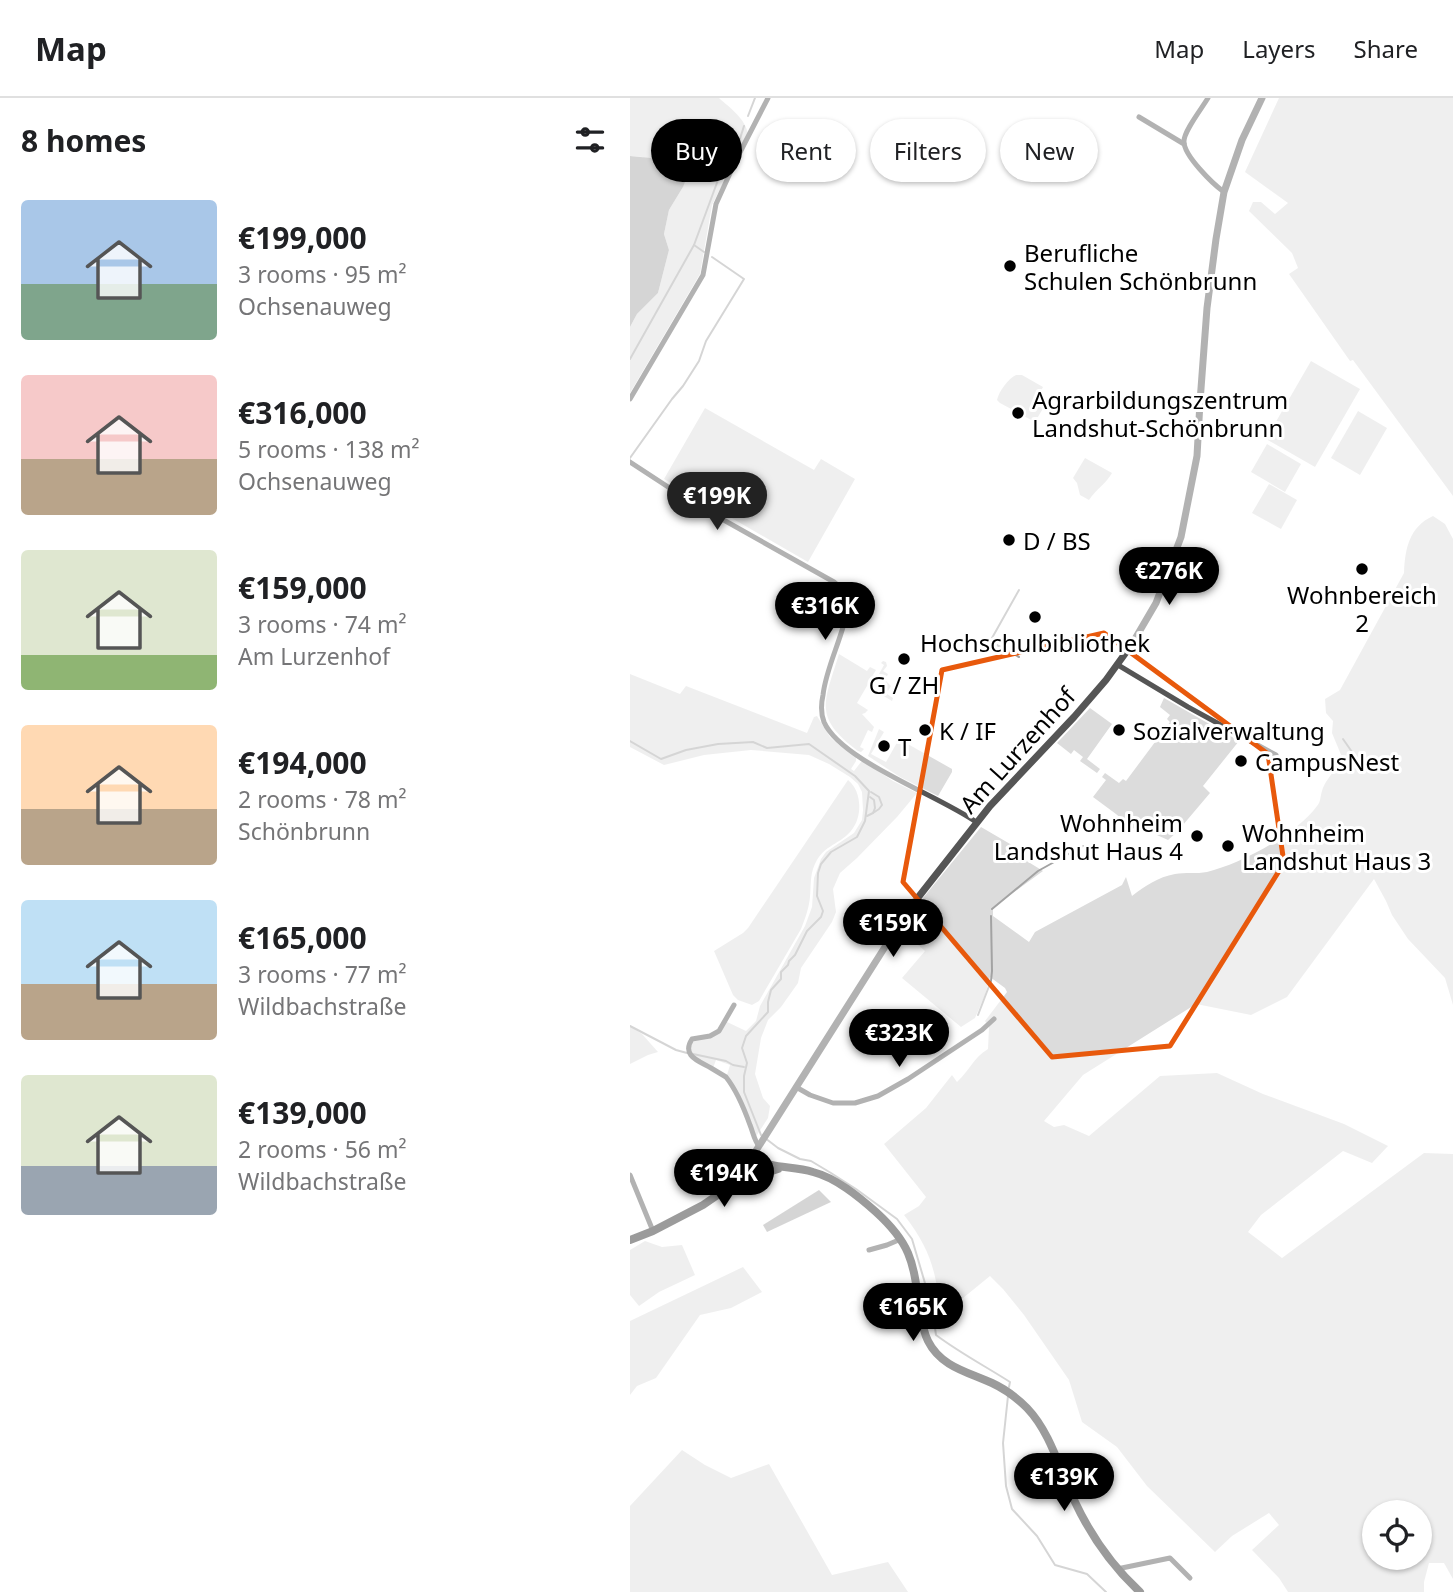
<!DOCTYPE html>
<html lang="en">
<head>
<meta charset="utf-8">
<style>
	body { margin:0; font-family:"Noto Sans",sans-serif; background:#f6f6f6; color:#202124; height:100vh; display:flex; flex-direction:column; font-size:26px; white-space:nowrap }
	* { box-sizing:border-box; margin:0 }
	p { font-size:23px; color:#757577 }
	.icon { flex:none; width:38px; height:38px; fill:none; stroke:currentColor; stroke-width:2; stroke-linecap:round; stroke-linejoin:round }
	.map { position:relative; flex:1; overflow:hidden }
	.drawer { display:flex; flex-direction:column; background:#fff; width:630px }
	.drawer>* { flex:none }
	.banner { position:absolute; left:21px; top:21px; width:665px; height:63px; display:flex; gap:14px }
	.controls { position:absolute; left:732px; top:1402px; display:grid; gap:14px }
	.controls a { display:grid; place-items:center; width:70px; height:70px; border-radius:50%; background:#fff; box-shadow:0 2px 5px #0004; font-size:35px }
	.price { position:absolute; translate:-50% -60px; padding:0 16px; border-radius:24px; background:#000; color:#fff; font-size:23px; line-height:46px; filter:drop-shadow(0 2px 4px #0008) }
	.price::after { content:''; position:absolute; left:50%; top:42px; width:21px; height:16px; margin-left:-10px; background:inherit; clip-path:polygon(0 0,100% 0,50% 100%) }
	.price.on { background:#222; color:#fff }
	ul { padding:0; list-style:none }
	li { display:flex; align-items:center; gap:21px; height:175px; padding:0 21px }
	li span { display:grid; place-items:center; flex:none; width:196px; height:140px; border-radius:7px; color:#555 }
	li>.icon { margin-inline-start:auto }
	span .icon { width:84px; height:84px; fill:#fffc; stroke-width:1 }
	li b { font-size:30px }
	h2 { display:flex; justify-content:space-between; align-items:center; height:84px; padding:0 21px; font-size:30px }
	.tag { padding:0 24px; border-radius:32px; background:#fff; box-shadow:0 2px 5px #0004; font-size:24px; line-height:63px }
	.tag.on { background:#000; color:#fff }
	header { display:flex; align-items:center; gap:42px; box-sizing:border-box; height:98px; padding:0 35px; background:#fff; border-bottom:2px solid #e0e0e0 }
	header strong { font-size:33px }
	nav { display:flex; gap:38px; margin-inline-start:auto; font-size:24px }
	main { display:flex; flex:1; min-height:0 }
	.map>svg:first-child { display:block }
	.green { fill:#dcdcdc; fill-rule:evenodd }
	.water { fill:#a3a3a3 }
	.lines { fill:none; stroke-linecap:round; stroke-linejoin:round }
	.stream { stroke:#a3a3a3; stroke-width:2 }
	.minor { stroke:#555; stroke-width:5 }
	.tertiary { stroke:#555; stroke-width:7 }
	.secondary { stroke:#222; stroke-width:8 }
	.marked { fill:none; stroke:#e8590c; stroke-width:5; stroke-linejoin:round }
	.poi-dot { fill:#000; stroke:#fff; stroke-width:2.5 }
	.labels { text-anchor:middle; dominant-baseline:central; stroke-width:6; stroke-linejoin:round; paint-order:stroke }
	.poi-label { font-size:24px; fill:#000; stroke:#fff; text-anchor:start }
	.street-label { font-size:24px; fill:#000; stroke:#fff }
</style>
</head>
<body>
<header>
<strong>Map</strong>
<nav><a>Map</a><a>Layers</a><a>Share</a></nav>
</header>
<main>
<section class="drawer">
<h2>8 homes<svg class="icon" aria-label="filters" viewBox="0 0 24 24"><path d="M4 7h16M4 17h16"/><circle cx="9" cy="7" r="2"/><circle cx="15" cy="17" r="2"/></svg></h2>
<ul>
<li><span style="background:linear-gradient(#a9c7e8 60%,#7fa58c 0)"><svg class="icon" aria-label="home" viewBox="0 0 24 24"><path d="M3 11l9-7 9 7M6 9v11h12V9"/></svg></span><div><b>€199,000</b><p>3 rooms · 95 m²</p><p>Ochsenauweg</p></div></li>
<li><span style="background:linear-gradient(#f6c9c9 60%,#b9a48a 0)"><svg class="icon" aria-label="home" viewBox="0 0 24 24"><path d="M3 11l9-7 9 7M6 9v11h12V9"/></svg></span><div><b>€316,000</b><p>5 rooms · 138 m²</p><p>Ochsenauweg</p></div></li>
<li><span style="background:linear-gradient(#dfe7d0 75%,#8fb573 0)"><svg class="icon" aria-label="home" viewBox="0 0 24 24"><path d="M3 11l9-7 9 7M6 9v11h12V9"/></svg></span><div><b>€159,000</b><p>3 rooms · 74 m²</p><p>Am Lurzenhof</p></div></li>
<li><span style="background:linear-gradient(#ffd9b3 60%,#b9a48a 0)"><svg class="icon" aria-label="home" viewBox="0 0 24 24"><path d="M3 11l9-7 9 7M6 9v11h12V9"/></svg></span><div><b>€194,000</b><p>2 rooms · 78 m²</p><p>Schönbrunn</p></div></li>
<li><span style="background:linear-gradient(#bfe0f5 60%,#b9a48a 0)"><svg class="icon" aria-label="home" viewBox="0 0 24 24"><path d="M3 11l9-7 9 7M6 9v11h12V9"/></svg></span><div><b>€165,000</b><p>3 rooms · 77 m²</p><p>Wildbachstraße</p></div></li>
<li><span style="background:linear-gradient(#dfe7d0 65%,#9aa5b1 0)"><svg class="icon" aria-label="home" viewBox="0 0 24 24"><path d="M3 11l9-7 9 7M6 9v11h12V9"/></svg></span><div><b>€139,000</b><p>2 rooms · 56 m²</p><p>Wildbachstraße</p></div></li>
</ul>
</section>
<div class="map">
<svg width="823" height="1494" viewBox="0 0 823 1494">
	<rect width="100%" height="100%" fill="#fff"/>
	<g class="green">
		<path d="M0,0H89C100,10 115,20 118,36L82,107L70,176L0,295V229L7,216L28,195L39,152L34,136L39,112L53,89L12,59L0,58Z"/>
		<polygon points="649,0 823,0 823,398 723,262 720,263 659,176 668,170 662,155 619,113 623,104 631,104 645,116 658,105 615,74"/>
		<polygon points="681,263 730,291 685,369 636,341"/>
		<path d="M386,277H392L413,289L406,302L415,307L405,324L370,305L367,302C369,293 378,281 386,277Z"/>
		<polygon points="75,310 184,372 191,361 225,381 178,464 34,381"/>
		<polygon points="728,313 757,330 730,377 701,360"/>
		<polygon points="637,346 671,366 655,394 621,374"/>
		<path d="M455,360L482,375C476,386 466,391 459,402L450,397L447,385L443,380Z"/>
		<polygon points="639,386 667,402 651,431 622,415"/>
		<path d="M803,418L815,426L823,441V907L815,880L778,841L762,817L756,803L744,781L657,899L621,917L566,906L453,977L414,1023L424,1029L434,1027L459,1038L530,978L587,975L633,996L714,1026L758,1048L742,1065L713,1053L631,1117L618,1134L652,1160L794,1055L823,1056V1481L814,1465H799L794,1484V1494H658L649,1480L622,1452L649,1427L639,1415L602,1438L585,1454L517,1388L487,1349L452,1324L439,1282L394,1217L373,1191L360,1178L311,1218C306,1175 302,1153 274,1117L289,1108L296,1099L254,1046L296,1010L322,977L327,984C340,972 343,960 358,951L359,929L355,923L377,894L375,890L360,879L355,897L345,920L331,929L272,880L295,853L271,832L293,800L351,729L387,750V757L413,773L365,808L363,811V818L399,844L405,834L492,787L496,779L502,798C515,788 528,779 545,776C555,774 567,776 577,774C610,766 667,736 687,708C691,703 690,699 692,693C694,685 701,677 706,670H711L714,664L702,635L703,623L696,615L695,601L710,592L774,475C775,451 779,429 803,418ZM744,1414H789V1460H744Z"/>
		<path d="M209,556L237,573L240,569L246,572L243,577L247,580L250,579L251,577L249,576L254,567L251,565L253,563L256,564L257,568L253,573L258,576L255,582L261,588L258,593L241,581L239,584L263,600L262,603L237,588L227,605L238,612L235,615L232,616L244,629L242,634L238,632L230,649L234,651L231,654L228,653C183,619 194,605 209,556Z"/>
		<polygon points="0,576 50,596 56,588 177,635 184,619 187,618 200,639 209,647 226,659 226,663 221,671 224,673 231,664 233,663 263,683 287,695 267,719 227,760 210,775 203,791 206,814 202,824 171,870 168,885 151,909 138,922 131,940 125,976 133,1000 140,1008 138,1020 127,1037 125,1044 97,977 100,967 86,962 83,970 62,959 59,944 88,933 95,923 116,933 126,923 130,908 175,828 182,809 184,780 191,761 196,754 224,735 232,722 233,712 232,694 228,686 220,679 199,666 179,657 121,652 74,657 34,667 0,649"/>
		<polygon points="534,600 609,643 573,688 580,695 547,734 538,742 518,733 502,730 486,716 463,699 476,682 472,679 475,675 489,685 493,681 496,683 540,624 537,621 540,617 530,609"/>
		<polygon points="460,610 482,626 457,661 470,671 467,675 450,663 453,659 444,652 441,656 427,645"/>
		<polygon points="249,631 254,634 241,656 256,664 269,641 322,671 322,674 308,698 270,679 238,658"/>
		<path d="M218,682C232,693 233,719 221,733C207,749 192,746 183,771C180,781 181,790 180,799C179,810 175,821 171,831L129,903L122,907L108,902L103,897L84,853L113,835L118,830Z"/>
		<polygon points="0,928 12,936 28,954 18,957 0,966"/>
		<polygon points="15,1143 32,1149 52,1147 65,1177 29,1194 9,1208 0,1197 0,1152"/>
		<polygon points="113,1169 132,1194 101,1210 70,1217 26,1280 7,1288 0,1297 0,1223"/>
		<polygon points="52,1352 75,1367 101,1380 139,1366 202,1477 258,1464 278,1494 0,1494 0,1408"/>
	</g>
	<g class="water">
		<polygon points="0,58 52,63 59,73 53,89 39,112 34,136 39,152 28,195 7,216 0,229"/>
		<polygon points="189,1092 201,1104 137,1134 133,1127"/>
	</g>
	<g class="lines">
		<g class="stream">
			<polyline points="118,18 125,0"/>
			<polyline points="64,147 74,154"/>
			<polyline points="0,261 64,147 88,82 108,47 114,28"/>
			<polyline points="0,360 42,301 53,288 69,263 76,243 114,181 82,159"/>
			<polyline points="362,540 389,492"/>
			<polyline points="365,546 389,559"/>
			<polyline points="713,641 729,664"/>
			<polyline points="0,643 31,661 56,652 88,646 123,644 137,650 179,646 225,678 239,693 235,723 227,739 201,754 191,766 188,775 187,798 193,813 191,819 177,833 165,857 159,863 158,867 151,874 151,881 141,892 138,904 138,914 116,938 112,950 117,965 114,978 114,994 131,1037"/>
			<polyline points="241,694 249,699 252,707 249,711 243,715"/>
			<polyline points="237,718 243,715 245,710 244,702 240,699"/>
			<polyline points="362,811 408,773 453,748"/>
			<polyline points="348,917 361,883 362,873 361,818"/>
			<polyline points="0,928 46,952 57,955"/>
			<polyline points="63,956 96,963 103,967 114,969"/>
			<path d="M135,1040L148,1050L170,1061L181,1063L201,1075L226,1091L267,1121L282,1141L302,1209L306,1237C330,1255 355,1268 380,1284L379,1289"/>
			<polyline points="378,1298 373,1345 376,1388 382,1411 407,1438 425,1467 457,1476 476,1494"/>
		</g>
		<g class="minor">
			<path d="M578,0C572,10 554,33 554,43C553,57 583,86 594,94"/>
			<polyline points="509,19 554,46"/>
			<polyline points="0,301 73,177 86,106 106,62 138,0"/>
			<path d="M0,364L58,402L204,484C214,492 219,497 218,509C213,539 196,569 193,597C191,606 191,616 194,624C211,663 310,698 346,724"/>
			<polyline points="488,567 558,609 646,657"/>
			<path d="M104,907L89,933L80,938L62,941C51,958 69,963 81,970C86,973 91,976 96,979C107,993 114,1010 120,1027C123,1034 124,1042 129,1048"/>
			<polyline points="166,989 180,997 203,1005 225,1005 248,998 278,981 352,932 364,921"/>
			<polyline points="0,1077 23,1133"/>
			<polyline points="239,1152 257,1147 271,1141"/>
			<polyline points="487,1471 540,1460 560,1480"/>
		</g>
		<polyline class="tertiary" points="122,1059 279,811 360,708 444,619 476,582 502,546 526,505 551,439 567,358 570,304 577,210 586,141 594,94 612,42 632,0"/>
		<g class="secondary">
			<path d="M105,1085L122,1059C143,1072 161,1067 183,1074C206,1080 228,1098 246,1114C280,1145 283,1162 289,1206C291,1219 292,1231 298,1243C311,1269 338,1274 362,1285C375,1291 387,1300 397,1310C421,1335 430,1373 445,1404C461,1438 482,1468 510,1494"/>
			<polyline points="0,1142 23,1133 73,1107 105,1085 148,1071"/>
		</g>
	</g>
	<path d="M0 0H823V1494H0ZM474,535L638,656L654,765L540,948L422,959L273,784L312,572Z" fill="#fff" fill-opacity=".55" fill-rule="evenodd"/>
	<path class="marked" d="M474,535L638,656L654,765L540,948L422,959L273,784L312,572Z"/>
	<g class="poi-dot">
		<circle cx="380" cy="168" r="7"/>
		<circle cx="388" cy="315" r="7"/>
		<circle cx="379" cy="442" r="7"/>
		<circle cx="732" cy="471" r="7"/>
		<circle cx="405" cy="519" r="7"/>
		<circle cx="274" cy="561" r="7"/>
		<circle cx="295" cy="632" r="7"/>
		<circle cx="489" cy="632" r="7"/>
		<circle cx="254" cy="648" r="7"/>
		<circle cx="611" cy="663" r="7"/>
		<circle cx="567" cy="738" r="7"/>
		<circle cx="598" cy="748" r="7"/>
	</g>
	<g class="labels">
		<g class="poi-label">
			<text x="394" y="154">Berufliche<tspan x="394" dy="28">Schulen Schönbrunn</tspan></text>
			<text x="402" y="301">Agrarbildungszentrum<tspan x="402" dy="28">Landshut-Schönbrunn</tspan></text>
			<text x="393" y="442">D / BS</text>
			<text x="732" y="496" text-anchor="middle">Wohnbereich<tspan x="732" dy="28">2</tspan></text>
			<text x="405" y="544" text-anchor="middle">Hochschulbibliothek</text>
			<text x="274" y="586" text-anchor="middle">G / ZH</text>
			<text x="309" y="632">K / IF</text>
			<text x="503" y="632">Sozialverwaltung</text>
			<text x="268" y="648">T</text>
			<text x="625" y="663">CampusNest</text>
			<text x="553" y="724" text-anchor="end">Wohnheim<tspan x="553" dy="28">Landshut Haus 4</tspan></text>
			<text x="612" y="734">Wohnheim<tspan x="612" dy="28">Landshut Haus 3</tspan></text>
		</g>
		<g class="street-label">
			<text transform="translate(387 652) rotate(-48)">Am Lurzenhof</text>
		</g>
	</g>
</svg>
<div class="controls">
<a><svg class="icon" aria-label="locate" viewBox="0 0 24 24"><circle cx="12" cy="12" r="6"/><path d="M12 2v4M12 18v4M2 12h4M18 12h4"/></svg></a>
</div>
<b class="price on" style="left:87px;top:434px">€199K</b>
<b class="price" style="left:539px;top:509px">€276K</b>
<b class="price" style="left:195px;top:544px">€316K</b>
<b class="price" style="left:263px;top:861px">€159K</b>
<b class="price" style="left:269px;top:971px">€323K</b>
<b class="price" style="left:94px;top:1111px">€194K</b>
<b class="price" style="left:283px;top:1245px">€165K</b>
<b class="price" style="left:434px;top:1415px">€139K</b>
<div class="banner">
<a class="tag on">Buy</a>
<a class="tag">Rent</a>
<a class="tag">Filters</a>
<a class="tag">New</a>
</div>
</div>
</main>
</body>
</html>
